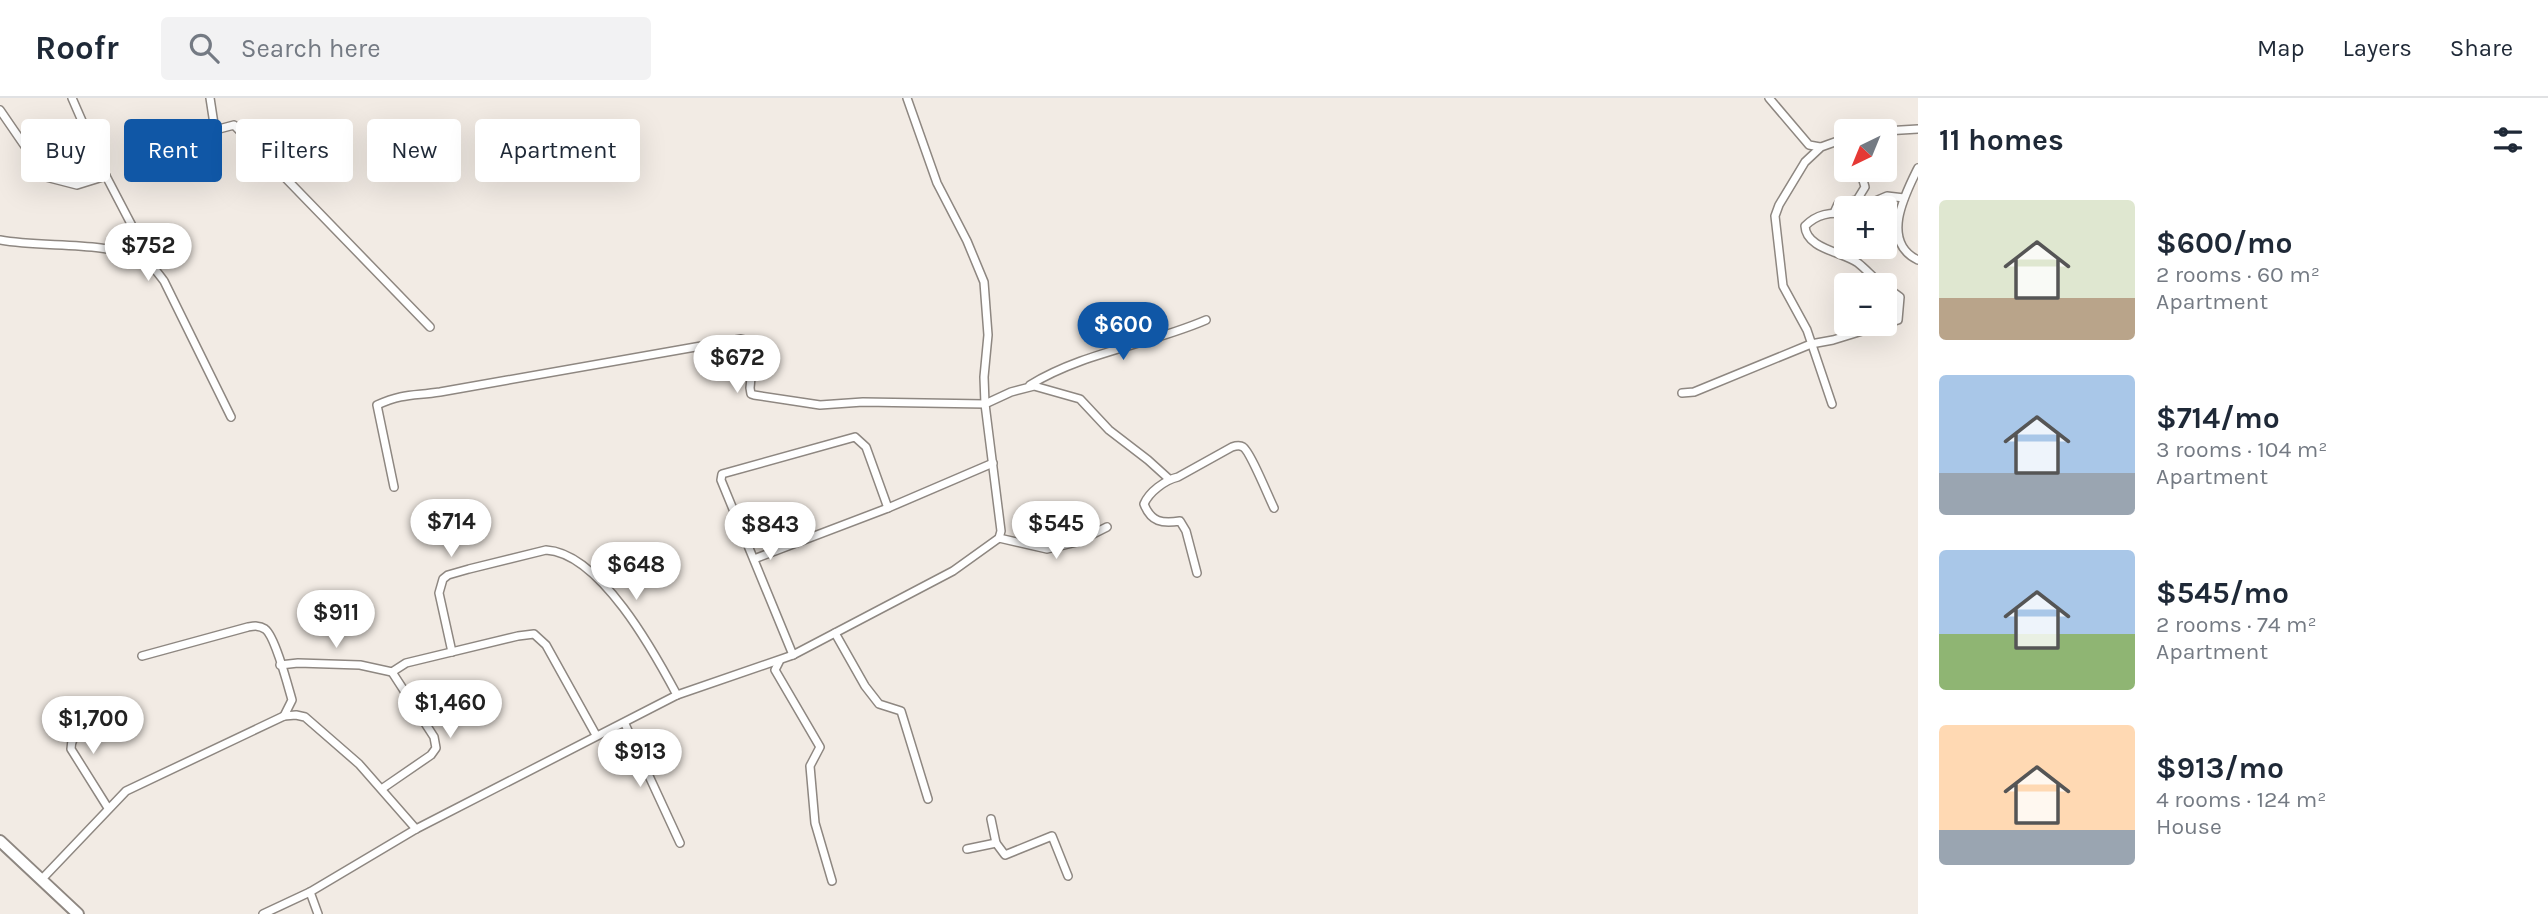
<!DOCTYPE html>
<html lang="en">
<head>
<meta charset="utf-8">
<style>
	body { margin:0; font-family:Karla,sans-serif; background:#f2f2f3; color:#1f2937; height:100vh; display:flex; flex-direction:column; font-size:26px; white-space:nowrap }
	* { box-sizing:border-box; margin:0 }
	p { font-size:23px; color:#747a83 }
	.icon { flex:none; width:38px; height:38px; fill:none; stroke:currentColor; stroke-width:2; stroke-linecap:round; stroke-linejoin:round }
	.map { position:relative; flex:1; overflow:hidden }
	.panel { display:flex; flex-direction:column; background:#fff; width:630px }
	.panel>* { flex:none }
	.top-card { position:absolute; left:21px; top:21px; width:665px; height:63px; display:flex; gap:14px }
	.needle { width:46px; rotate:223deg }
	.buttons { position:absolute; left:1834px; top:21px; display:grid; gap:14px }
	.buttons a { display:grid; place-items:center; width:63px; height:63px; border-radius:7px; background:#fff; box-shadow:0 7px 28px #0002; font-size:35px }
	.price { position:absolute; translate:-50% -60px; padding:0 16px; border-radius:24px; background:#fff; color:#222; font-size:23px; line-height:46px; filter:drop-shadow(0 2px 4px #0008) }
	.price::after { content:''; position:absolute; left:50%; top:42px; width:21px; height:16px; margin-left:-10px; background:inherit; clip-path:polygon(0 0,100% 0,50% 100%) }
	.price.current { background:#1057a6; color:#fff }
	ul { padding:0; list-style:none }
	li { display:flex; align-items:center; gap:21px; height:175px; padding:0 21px }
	li span { display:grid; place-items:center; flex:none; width:196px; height:140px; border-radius:7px; color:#555 }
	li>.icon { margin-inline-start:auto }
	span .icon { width:84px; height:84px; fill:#fffc; stroke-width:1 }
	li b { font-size:30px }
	h2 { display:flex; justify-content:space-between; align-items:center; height:84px; padding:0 21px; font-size:30px }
	.pill { padding:0 24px; border-radius:7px; background:#fff; box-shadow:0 7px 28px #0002; font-size:24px; line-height:63px }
	.pill.current { background:#1057a6; color:#fff }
	header { display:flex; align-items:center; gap:42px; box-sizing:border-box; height:98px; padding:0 35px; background:#fff; border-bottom:2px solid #e0e1e3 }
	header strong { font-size:33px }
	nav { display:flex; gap:38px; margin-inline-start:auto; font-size:24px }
	.search { width:490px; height:63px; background:#f2f2f3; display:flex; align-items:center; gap:18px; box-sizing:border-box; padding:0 24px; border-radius:7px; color:#747a83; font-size:26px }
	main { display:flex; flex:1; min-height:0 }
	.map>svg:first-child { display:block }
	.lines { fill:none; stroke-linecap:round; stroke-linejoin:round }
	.street-casing { stroke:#8e8781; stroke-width:10 }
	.secondary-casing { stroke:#8e8781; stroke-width:14 }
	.street { stroke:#fff; stroke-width:7 }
	.secondary { stroke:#fff; stroke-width:10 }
</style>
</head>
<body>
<header>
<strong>Roofr</strong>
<div class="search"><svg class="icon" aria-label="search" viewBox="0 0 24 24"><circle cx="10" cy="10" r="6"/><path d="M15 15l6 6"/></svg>Search here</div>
<nav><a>Map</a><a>Layers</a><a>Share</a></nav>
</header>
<main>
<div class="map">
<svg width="1918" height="816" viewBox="0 0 1918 816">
	<rect width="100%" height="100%" fill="#f2ebe4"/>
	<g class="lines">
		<defs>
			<g id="street">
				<polyline points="72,0 106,78 153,168"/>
				<polyline points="210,0 214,26 219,31 234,27 430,229"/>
				<polyline points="1769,0 1809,47 1820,49"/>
				<polyline points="0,12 46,79 77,87 106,78"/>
				<polyline points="1885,33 1918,31"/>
				<path d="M1918,70C1905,96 1880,144 1918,162"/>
				<polyline points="1859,110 1887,98 1904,100"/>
				<polyline points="1834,115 1838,106 1857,102 1865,89 1860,72"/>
				<path d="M1846,116C1830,114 1817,116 1805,128C1806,151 1843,154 1858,165C1867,172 1874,181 1883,187"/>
				<path d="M0,142C42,150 102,143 141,160C151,165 157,174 164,183L231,319"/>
				<path d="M1030,287C1084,254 1148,247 1206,222"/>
				<polyline points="1682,295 1694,294 1811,246 1833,242 1898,222 1900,199 1885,188"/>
				<polyline points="1832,306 1807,232 1783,188 1775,118 1779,107 1805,64 1821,49 1846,40"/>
				<path d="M394,389L377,307C404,295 413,298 440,294L741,241L749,243L754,248L750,290L751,296L754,297L820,307L863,304L985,306L1011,294L1034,288L1080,301L1109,332L1148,362L1169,381"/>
				<polyline points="999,440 1047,451 1077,444 1107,429"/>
				<polyline points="754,461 888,410 993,365"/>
				<path d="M1197,475L1186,433L1180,423C1162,426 1151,424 1144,406C1149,394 1165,382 1178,379L1232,349C1235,348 1240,347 1243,349C1250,353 1269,400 1274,410"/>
				<polyline points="835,535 865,588 879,606 901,613 928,701"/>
				<path d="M452,554L439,495L443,481L448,477L469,471L546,452C600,455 654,554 677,597"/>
				<polyline points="793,557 721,382 722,376 855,339 866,349 888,410"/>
				<path d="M142,558L248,529C254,528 259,527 265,531C275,538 288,588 292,602L284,618"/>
				<polyline points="779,564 775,572 820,649 810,668 815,725 832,783"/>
				<polyline points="280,567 298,565 360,567 392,574 406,565 518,538 534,536 546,547 596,637"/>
				<polyline points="625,626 680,745"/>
				<polyline points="383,690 431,657 436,650 434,639 392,574"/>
				<path d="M108,710L71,651C71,629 96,624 113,616"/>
				<polyline points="991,721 996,745 1005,757 1052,738 1068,778"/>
				<polyline points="967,751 996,745"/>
				<polyline points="42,781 126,693 284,618 296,617 305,619 359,666 416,731"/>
				<polyline points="310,794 318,816"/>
				<polyline points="263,816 310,794 416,731 677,597 793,557 953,473 999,440 1001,433 985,306 984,279 988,237 984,184 967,143 937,85 907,0"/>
			</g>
			<polyline id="secondary" points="0,743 78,816"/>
		</defs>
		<use href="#street" class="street-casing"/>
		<use href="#secondary" class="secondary-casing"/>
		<use href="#street" class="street"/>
		<use href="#secondary" class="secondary"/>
	</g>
</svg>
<div class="buttons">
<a><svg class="needle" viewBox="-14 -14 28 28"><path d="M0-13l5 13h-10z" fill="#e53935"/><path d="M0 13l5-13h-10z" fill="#747a83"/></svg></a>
<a>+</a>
<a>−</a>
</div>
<b class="price" style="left:148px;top:185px">$752</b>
<b class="price current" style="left:1123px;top:264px">$600</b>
<b class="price" style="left:737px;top:297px">$672</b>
<b class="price" style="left:451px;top:461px">$714</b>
<b class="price" style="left:1056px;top:463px">$545</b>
<b class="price" style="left:770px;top:464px">$843</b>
<b class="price" style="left:636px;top:504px">$648</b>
<b class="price" style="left:336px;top:552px">$911</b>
<b class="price" style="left:450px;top:642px">$1,460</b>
<b class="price" style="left:93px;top:658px">$1,700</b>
<b class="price" style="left:640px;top:691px">$913</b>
<div class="top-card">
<a class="pill">Buy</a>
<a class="pill current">Rent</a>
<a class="pill">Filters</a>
<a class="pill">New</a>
<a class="pill">Apartment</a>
</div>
</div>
<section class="panel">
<h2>11 homes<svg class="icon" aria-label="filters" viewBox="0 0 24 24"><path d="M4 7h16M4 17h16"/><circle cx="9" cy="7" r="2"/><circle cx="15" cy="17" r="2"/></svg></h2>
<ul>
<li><span style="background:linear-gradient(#dfe7d0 70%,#b9a48a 0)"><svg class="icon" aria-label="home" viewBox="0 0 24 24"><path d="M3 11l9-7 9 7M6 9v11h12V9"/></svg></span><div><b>$600/mo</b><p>2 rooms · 60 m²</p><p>Apartment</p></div></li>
<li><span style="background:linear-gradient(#a9c7e8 70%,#9aa5b1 0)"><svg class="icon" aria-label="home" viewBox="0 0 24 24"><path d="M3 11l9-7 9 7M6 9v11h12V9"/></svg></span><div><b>$714/mo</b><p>3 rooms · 104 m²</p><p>Apartment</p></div></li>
<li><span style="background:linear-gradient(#a9c7e8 60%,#8fb573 0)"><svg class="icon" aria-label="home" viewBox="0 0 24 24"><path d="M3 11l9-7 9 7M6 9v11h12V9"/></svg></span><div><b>$545/mo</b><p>2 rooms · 74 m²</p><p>Apartment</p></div></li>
<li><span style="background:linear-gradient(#ffd9b3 75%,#9aa5b1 0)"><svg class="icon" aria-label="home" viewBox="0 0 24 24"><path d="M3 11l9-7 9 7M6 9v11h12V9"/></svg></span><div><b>$913/mo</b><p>4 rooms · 124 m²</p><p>House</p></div></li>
</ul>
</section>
</main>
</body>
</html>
